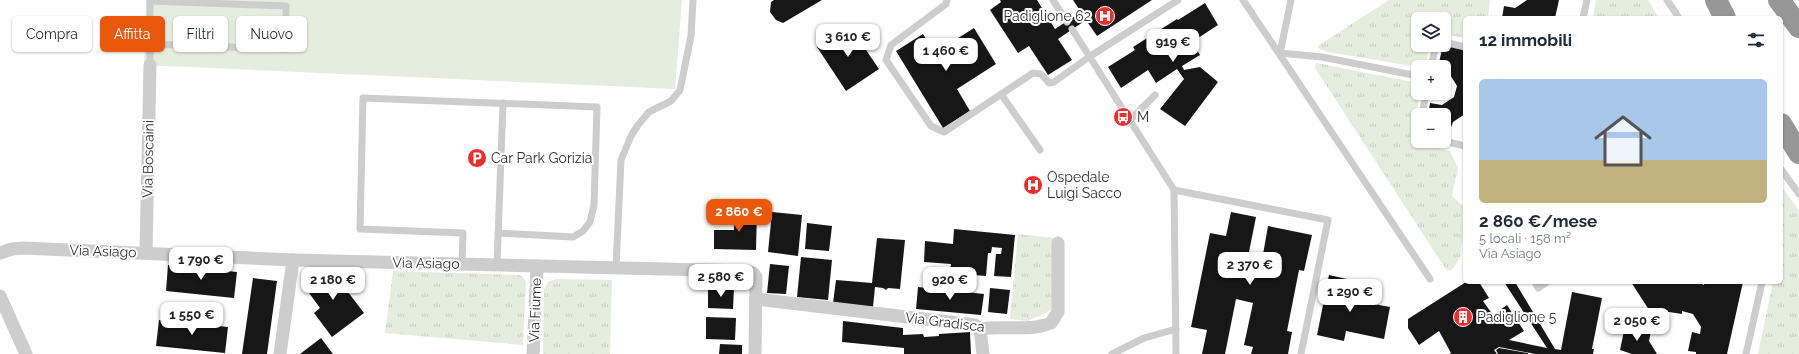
<!DOCTYPE html>
<html lang="it">
<head>
<meta charset="utf-8">
<style>
	body { margin:0; font-family:Raleway,sans-serif; background:#f6f6f7; color:#1f2937; height:100vh; display:flex; flex-direction:column; font-size:15px; white-space:nowrap }
	* { box-sizing:border-box; margin:0 }
	p { font-size:13px; color:#747a83 }
	.icon { flex:none; width:22px; height:22px; fill:none; stroke:currentColor; stroke-width:2; stroke-linecap:round; stroke-linejoin:round }
	.map { position:relative; flex:1; overflow:hidden }
	.drawer { position:absolute; left:1463px; top:16px; width:320px; height:268px; display:flex; flex-direction:column; background:#fff; border-radius:6px; box-shadow:0 1px 3px #0004 }
	.drawer>* { flex:none }
	.top-card { position:absolute; left:12px; top:16px; width:380px; height:36px; display:flex; gap:8px }
	.fabs { position:absolute; left:1411px; top:12px; display:grid; gap:8px }
	.fabs a { display:grid; place-items:center; width:40px; height:40px; border-radius:6px; background:#fff; box-shadow:0 1px 3px #0004; font-size:20px }
	.price { position:absolute; translate:-50% -34px; padding:0 9px; border-radius:8px; background:#fff; color:#222; font-size:13px; line-height:26px; filter:drop-shadow(0 1px 2px #0008) }
	.price::after { content:''; position:absolute; left:50%; top:24px; width:12px; height:9px; margin-left:-6px; background:inherit; clip-path:polygon(0 0,100% 0,50% 100%) }
	.price.selected { background:#ea580c; color:#fff }
	ul { padding:0; list-style:none }
	li { display:grid; align-content:center; gap:8px; height:212px; padding:0 16px }
	li+li { border-top:1px solid #e0e1e3 }
	li span { display:grid; place-items:center; height:124px; border-radius:6px; color:#555 }
	li>.icon { margin-inline-start:auto }
	span .icon { width:72px; height:72px; fill:#fffc; stroke-width:1 }
	li b { font-size:17px }
	h2 { display:flex; justify-content:space-between; align-items:center; height:48px; padding:0 16px; font-size:17px }
	.tag { padding:0 14px; border-radius:6px; background:#fff; box-shadow:0 1px 3px #0004; font-size:14px; line-height:36px }
	.tag.selected { background:#ea580c; color:#fff }
	.map>svg:first-child { display:block }
	.park { fill:url(#park-tufts) }
	.pitch { fill:#e5eede }
	.building { fill:#171717 }
	.lines { fill:none; stroke-linecap:round; stroke-linejoin:round }
	.service { stroke:#cdcdcd; stroke-width:7 }
	.minor { stroke:#cdcdcd; stroke-width:13 }
	.motorway { stroke:#979797; stroke-width:22 }
	.labels { text-anchor:middle; dominant-baseline:central; stroke-width:4; stroke-linejoin:round; paint-order:stroke }
	.poi-label { font-size:14px; fill:#303030; stroke:#fff; text-anchor:start }
	.street-label { font-size:14px; fill:#303030; stroke:#fff }
</style>
</head>
<body>
<div class="map">
<svg width="1799" height="354" viewBox="0 0 1799 354">
	<defs>
		<pattern id="park-tufts" width="24" height="20" patternUnits="userSpaceOnUse"><rect width="24" height="20" fill="#e5eede"/><path d="M3 7l-1-3M5 7V3M7 7l1-3M15 17l-1-3M17 17v-4M19 17l1-3" fill="none" stroke="#c5ccbf"/></pattern>
	</defs>
	<rect width="100%" height="100%" fill="#fff"/>
	<g class="park">
		<polygon points="1389,0 1490,0 1488,18 1465,18 1465,38 1444,34 1444,19 1418,19 1418,45 1430,45 1425,67 1418,67 1328,52 1318,48 1319,45"/>
		<polygon points="1596,0 1648,0 1659,18 1593,18"/>
		<polygon points="1316,63 1418,83 1418,93 1420,93 1412,135 1420,144 1450,151 1458,168 1452,196 1465,208 1465,222 1460,258 1452,270 1447,270 1443,265 1315,68"/>
		<polygon points="1781,186 1799,210 1799,354 1758,354 1773,282 1781,282"/>
		<polygon points="1018,234 1054,238 1054,309 1028,321 1010,319"/>
		<polygon points="393,271 519,275 523,277 526,282 523,345 385,333"/>
		<polygon points="556,279 612,280 610,354 543,354 544,289 548,282"/>
	</g>
	<polygon class="pitch" points="146,0 682,0 675,89 144,65"/>
	<g class="building">
		<polygon points="774,0 822,0 783,23 776,20 770,12 771,2"/>
		<polygon points="1000,0 1037,0 1055,29 1081,12 1073,0 1152,0 1097,36 1086,20 1058,39 1072,60 1048,75 1029,46 1018,53 990,10 1001,2"/>
		<polygon points="1527,0 1559,0 1555,18 1502,18 1504,6 1515,8"/>
		<polygon points="1205,3 1218,25 1192,42 1200,55 1182,66 1184,70 1200,67 1218,82 1185,126 1160,109 1184,79 1177,69 1156,83 1148,70 1121,88 1108,67 1135,50 1133,47 1177,19 1178,20"/>
		<polygon points="849,25 879,69 846,91 817,47"/>
		<polygon points="974,28 996,64 957,89 970,111 943,128 896,51 923,34 932,48 941,42 944,47"/>
		<polygon points="1443,45 1465,50 1465,114 1453,122 1449,133 1444,132 1444,115 1428,115 1430,103 1442,105 1454,97 1457,86 1449,73 1444,72 1444,67 1438,67"/>
		<polygon points="735,210 757,210 756,250 714,249 714,230 734,230"/>
		<polygon points="772,212 802,215 798,256 768,252"/>
		<polygon points="1231,212 1256,217 1248,257 1262,260 1268,226 1312,235 1304,271 1299,270 1287,331 1292,332 1288,354 1251,354 1253,347 1244,345 1253,303 1236,299 1225,354 1202,354 1207,330 1191,327 1210,233 1226,236"/>
		<polygon points="807,223 832,226 829,251 805,249"/>
		<polygon points="954,229 1015,235 1011,277 994,276 996,254 1001,254 1002,248 992,247 991,253 988,253 986,276 950,273 951,264 924,262 925,241 953,244"/>
		<polygon points="877,238 905,240 900,289 888,288 886,290 883,288 875,287 873,307 833,303 836,280 872,283"/>
		<polygon points="801,257 832,260 828,300 797,297"/>
		<polygon points="770,264 789,266 786,294 767,293"/>
		<polygon points="168,265 237,272 234,298 166,291"/>
		<polygon points="332,265 351,290 348,292 364,313 332,337 314,313 320,308 304,286"/>
		<polygon points="1329,275 1356,281 1352,300 1390,307 1384,339 1346,331 1344,341 1317,335"/>
		<polygon points="253,278 277,281 267,354 242,354"/>
		<polygon points="1466,282 1479,282 1489,298 1483,301 1493,315 1507,305 1524,331 1509,340 1547,348 1504,282 1515,282 1555,349 1561,350 1572,292 1602,298 1592,349 1594,349 1593,354 1535,354 1499,347 1494,350 1497,354 1449,354 1451,353 1439,331 1419,345 1408,328 1408,319"/>
		<polygon points="1631,282 1701,282 1703,285 1708,282 1743,282 1727,354 1696,354 1696,352 1688,351 1692,332 1700,334 1701,327 1693,314 1682,311 1682,314 1656,310 1651,313"/>
		<polygon points="708,287 734,288 733,309 708,308"/>
		<polygon points="918,287 984,294 981,315 916,309"/>
		<polygon points="990,288 1010,290 1007,314 988,312"/>
		<polygon points="706,317 736,318 735,340 706,339"/>
		<polygon points="159,320 228,327 225,353 156,346"/>
		<polygon points="843,321 903,328 903,335 923,334 924,337 939,336 939,334 970,332 971,354 904,354 904,348 842,342"/>
		<polygon points="1625,326 1651,331 1649,341 1657,354 1632,354 1620,350"/>
		<polygon points="321,338 333,354 300,354"/>
		<polygon points="720,344 742,345 742,354 719,354"/>
		<polygon points="1499,348 1528,353 1528,354 1498,354 1496,350"/>
	</g>
	<g class="lines">
		<g class="service">
			<polyline points="947,0 946,4 891,45 886,60 931,126 944,132 1033,73 1041,74 1049,83 1054,82 1089,57 1178,0"/>
			<polyline points="1053,0 1067,22"/>
			<polyline points="1243,0 1430,279"/>
			<polyline points="1291,0 1280,53 1322,57 1418,76"/>
			<polyline points="1667,0 1679,18"/>
			<polyline points="1583,18 1587,0"/>
			<polyline points="1072,29 1174,190 1176,354"/>
			<polyline points="1444,42 1465,47"/>
			<polyline points="149,44 286,49 286,6 150,1 150,65"/>
			<polyline points="1431,67 1436,45"/>
			<polyline points="1001,94 1040,150"/>
			<polyline points="1422,115 1426,93"/>
			<polyline points="1130,120 1155,95"/>
			<polyline points="1418,132 1418,135"/>
			<polyline points="1444,141 1465,146"/>
			<polyline points="1781,169 1799,194"/>
			<polyline points="1174,190 1328,220 1301,354"/>
			<polyline points="462,264 463,233 360,229 363,98 597,107 594,205 590,222 583,231 573,237 498,233"/>
			<polyline points="497,265 503,103"/>
			<polyline points="616,267 621,160 631,136 638,125 649,112 671,101 680,90 691,36 693,0"/>
			<polyline points="1535,282 1538,288 1547,282"/>
			<polyline points="1112,354 1144,338 1176,329"/>
			<polyline points="1746,354 1762,282"/>
		</g>
		<g class="minor">
			<polyline points="146,252 150,65"/>
			<polyline points="0,253 12,249 23,248 293,260 748,271 753,273 756,277 755,354"/>
			<polyline points="0,296 26,354"/>
			<path d="M756,299L975,325L980,329C1004,325 1029,332 1051,323L1058,312V243"/>
			<polyline points="980,329 983,354"/>
			<polyline points="280,354 293,260"/>
			<polyline points="533,354 537,266"/>
		</g>
		<g class="motorway">
			<polyline points="1716,0 1725,18"/>
			<polyline points="1779,0 1799,27"/>
			<polyline points="1781,124 1799,153"/>
		</g>
	</g>
	<defs>
		<symbol id="hospital-disc" viewBox="-11 -11 22 22"><circle r="9.5" fill="#ef2d2b" stroke="#fff"/><path d="M-5-5h3v3.5h4V-5h3V5h-3V1.5h-4V5h-3Z" fill="#fff"/></symbol>
		<symbol id="bus-disc" viewBox="-11 -11 22 22"><circle r="9.5" fill="#ef2d2b" stroke="#fff"/><path d="M-5-6H5V4H4V6H2V4H-2V6H-4V4H-5ZM-3.5-4V0h7V-4ZM-3.5 1.2v1.5H-2V1.2ZM2 1.2v1.5H3.5V1.2Z" fill="#fff"/></symbol>
		<symbol id="parking-disc" viewBox="-11 -11 22 22"><circle r="9.5" fill="#ef2d2b" stroke="#fff"/><path d="M-3.5-5.5H1a3.5 3.5 0 0 1 0 7H-1V5.5H-3.5ZM-1-3.4V-.6H.8a1.4 1.4 0 0 0 0-2.8Z" fill="#fff"/></symbol>
		<symbol id="building-disc" viewBox="-11 -11 22 22"><circle r="9.5" fill="#ef2d2b" stroke="#fff"/><path d="M-4-6H4V6H1V3H-1V6H-4ZM-2.5-4.3h1.7v1.8h-1.7ZM.8-4.3h1.7v1.8H.8ZM-2.5-1h1.7V.8h-1.7ZM.8-1h1.7V.8H.8Z" fill="#fff"/></symbol>
	</defs>
	<g fill-rule="evenodd">
		<use href="#hospital-disc" x="1094" y="5" width="22" height="22"/>
		<use href="#bus-disc" x="1112" y="106" width="22" height="22"/>
		<use href="#parking-disc" x="466" y="147" width="22" height="22"/>
		<use href="#hospital-disc" x="1022" y="174" width="22" height="22"/>
		<use href="#building-disc" x="1452" y="306" width="22" height="22"/>
	</g>
	<g class="labels">
		<g class="poi-label">
			<text x="1091" y="16" text-anchor="end">Padiglione 62</text>
			<text x="1137" y="117">M</text>
			<text x="491" y="158">Car Park Gorizia</text>
			<text x="1047" y="177">Ospedale<tspan x="1047" dy="16">Luigi Sacco</tspan></text>
			<text x="1477" y="317">Padiglione 5</text>
		</g>
		<g class="street-label">
			<text transform="translate(148 159) rotate(-89)">Via Boscaini</text>
			<text transform="translate(103 251) rotate(2)">Via Asiago</text>
			<text transform="translate(426 263) rotate(1)">Via Asiago</text>
			<text transform="translate(535 310) rotate(-88)">Via Fiume</text>
			<text transform="translate(945 322) rotate(7)">Via Gradisca</text>
		</g>
	</g>
</svg>
<div class="fabs">
<a><svg class="icon" aria-label="layers" viewBox="0 0 24 24"><path d="M12 4l9 5-9 5-9-5zM3 14l9 5 9-5"/></svg></a>
<a>+</a>
<a>−</a>
</div>
<b class="price" style="left:848px;top:58px">3 610 €</b>
<b class="price" style="left:1173px;top:63px">919 €</b>
<b class="price" style="left:946px;top:72px">1 460 €</b>
<b class="price selected" style="left:739px;top:233px">2 860 €</b>
<b class="price" style="left:201px;top:281px">1 790 €</b>
<b class="price" style="left:1250px;top:286px">2 370 €</b>
<b class="price" style="left:721px;top:298px">2 580 €</b>
<b class="price" style="left:333px;top:301px">2 180 €</b>
<b class="price" style="left:950px;top:301px">920 €</b>
<b class="price" style="left:1350px;top:313px">1 290 €</b>
<b class="price" style="left:192px;top:336px">1 550 €</b>
<b class="price" style="left:1637px;top:342px">2 050 €</b>
<div class="top-card">
<a class="tag">Compra</a>
<a class="tag selected">Affitta</a>
<a class="tag">Filtri</a>
<a class="tag">Nuovo</a>
</div>
<section class="drawer">
<h2>12 immobili<svg class="icon" aria-label="filters" viewBox="0 0 24 24"><path d="M4 7h16M4 17h16"/><circle cx="9" cy="7" r="2"/><circle cx="15" cy="17" r="2"/></svg></h2>
<ul>
<li><span style="background:linear-gradient(#a9c7e8 65%,#c2b280 0)"><svg class="icon" aria-label="home" viewBox="0 0 24 24"><path d="M3 11l9-7 9 7M6 9v11h12V9"/></svg></span><div><b>2 860 €/mese</b><p>5 locali · 158 m²</p><p>Via Asiago</p></div></li>
</ul>
</section>
</div>
</body>
</html>
